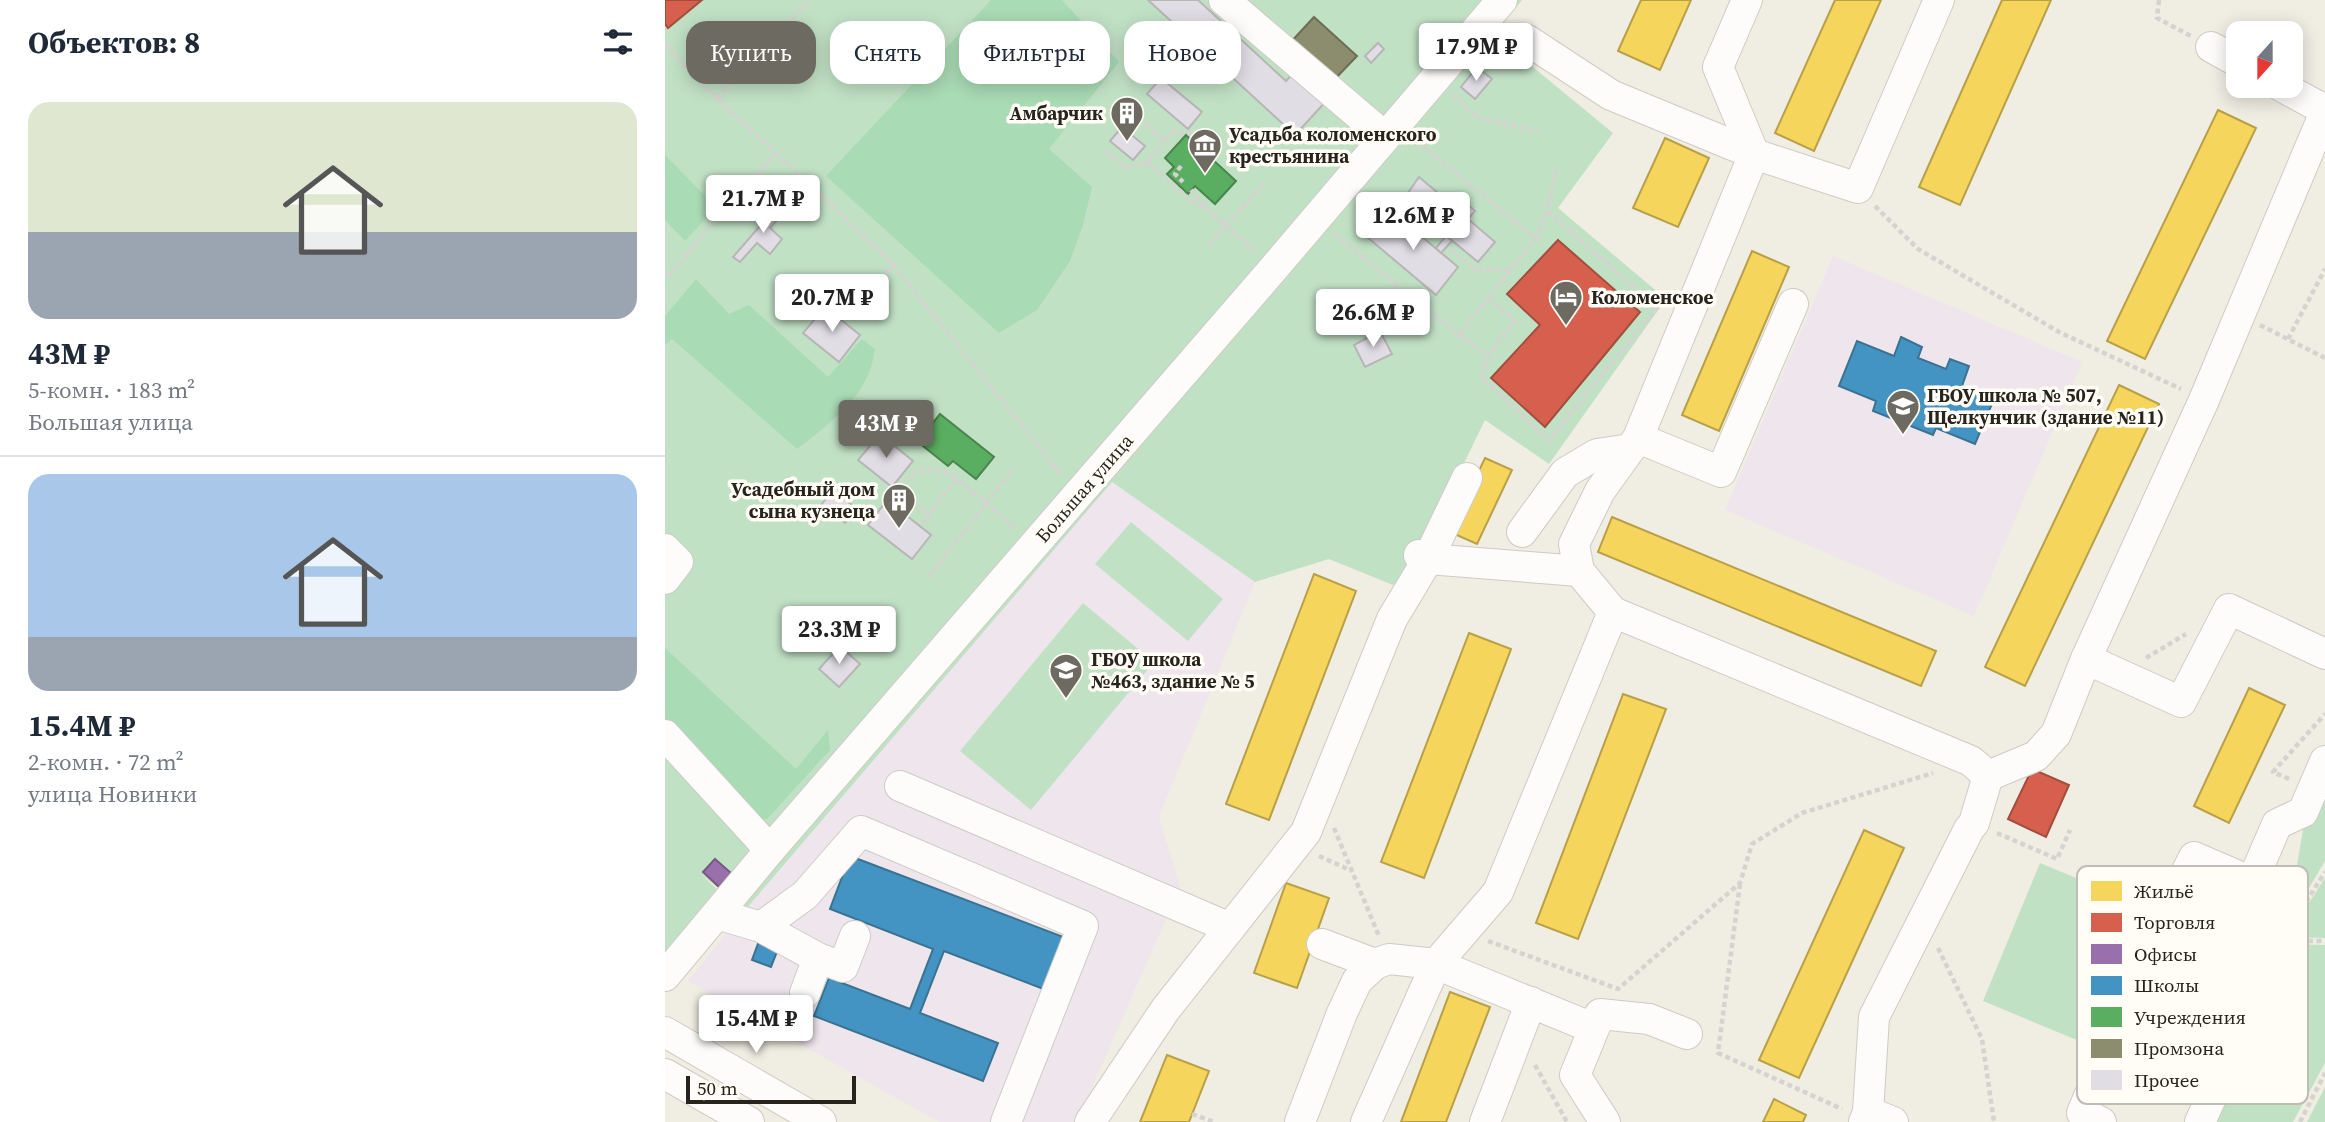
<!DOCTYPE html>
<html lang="ru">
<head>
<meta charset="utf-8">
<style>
	body { margin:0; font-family:"Source Serif 4",serif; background:#f6f6f7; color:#1f2937; height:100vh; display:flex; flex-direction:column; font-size:26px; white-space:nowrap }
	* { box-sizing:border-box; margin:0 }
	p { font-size:23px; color:#747a83 }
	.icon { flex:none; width:38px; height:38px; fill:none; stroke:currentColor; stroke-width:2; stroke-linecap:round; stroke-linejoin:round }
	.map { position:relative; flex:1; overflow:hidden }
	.sheet { display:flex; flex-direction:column; background:#fff; width:665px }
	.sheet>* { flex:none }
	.guide { position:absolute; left:21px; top:21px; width:665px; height:63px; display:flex; gap:14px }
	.needle { width:46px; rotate:201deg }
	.fabs { position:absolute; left:1561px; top:21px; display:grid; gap:14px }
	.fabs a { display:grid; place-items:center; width:77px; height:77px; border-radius:14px; background:#fff; box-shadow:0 4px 18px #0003; font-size:35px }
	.scale { position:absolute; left:21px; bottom:18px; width:170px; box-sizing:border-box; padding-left:7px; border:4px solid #26241d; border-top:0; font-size:19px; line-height:24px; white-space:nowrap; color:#26241d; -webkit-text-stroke:5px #fffdf6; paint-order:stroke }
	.price { position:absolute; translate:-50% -60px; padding:0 16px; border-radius:7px; background:#fff; color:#222; font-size:23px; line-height:46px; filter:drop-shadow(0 2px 4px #0008) }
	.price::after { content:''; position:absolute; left:50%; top:42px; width:21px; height:16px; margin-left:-10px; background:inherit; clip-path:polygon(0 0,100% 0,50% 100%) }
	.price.active { background:#6d6a62; color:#fff }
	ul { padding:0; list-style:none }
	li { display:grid; align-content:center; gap:14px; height:371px; padding:0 28px }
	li+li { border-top:2px solid #e0e1e3 }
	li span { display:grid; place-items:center; height:217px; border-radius:21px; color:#555 }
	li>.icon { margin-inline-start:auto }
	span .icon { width:126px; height:126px; fill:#fffc; stroke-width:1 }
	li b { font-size:30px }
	h2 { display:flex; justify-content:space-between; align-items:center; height:84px; padding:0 28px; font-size:30px }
	.chip { padding:0 24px; border-radius:21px; background:#fff; box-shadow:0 4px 18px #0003; font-size:24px; line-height:63px }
	.chip.active { background:#6d6a62; color:#fff }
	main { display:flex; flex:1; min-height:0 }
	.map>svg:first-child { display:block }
	.education { fill:#eee6ec }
	.green { fill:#c1e1c5 }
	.forest { fill:#a9dbb4 }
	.homes { fill:#f6d55c; stroke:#b8a049; stroke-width:2 }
	.shops { fill:#d6604d; stroke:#a14e3f; stroke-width:2 }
	.offices { fill:#9970ab; stroke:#765980; stroke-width:2 }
	.schools { fill:#4393c3; stroke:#3a7291; stroke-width:2 }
	.public { fill:#5aae61; stroke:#4a854d; stroke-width:2 }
	.industry { fill:#8c8c6e; stroke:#6d6d56; stroke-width:2 }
	.building { fill:#e0dee4; stroke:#b7b6b5; stroke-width:2 }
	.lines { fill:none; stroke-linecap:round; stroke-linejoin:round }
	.minor-casing { stroke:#cecbc4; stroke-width:32 }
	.path { stroke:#d4d3d0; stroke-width:4.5; stroke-dasharray:5 3.5; stroke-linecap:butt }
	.minor { stroke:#fdfcfb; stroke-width:30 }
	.labels { text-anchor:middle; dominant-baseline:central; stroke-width:7; stroke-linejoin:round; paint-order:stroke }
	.poi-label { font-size:19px; font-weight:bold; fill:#26241d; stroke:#fffdf6; text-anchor:start }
	.street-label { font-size:19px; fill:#26241d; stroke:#fffdf6 }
	.key { fill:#fffdf6; stroke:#bebcb5; stroke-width:2 }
	.key-label { font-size:19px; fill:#26241d }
</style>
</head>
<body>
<main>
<section class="sheet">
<h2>Объектов: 8<svg class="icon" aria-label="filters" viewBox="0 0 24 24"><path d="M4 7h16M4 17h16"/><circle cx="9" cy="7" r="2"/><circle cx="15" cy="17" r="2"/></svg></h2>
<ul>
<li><span style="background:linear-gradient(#dfe7d0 60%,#9aa5b1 0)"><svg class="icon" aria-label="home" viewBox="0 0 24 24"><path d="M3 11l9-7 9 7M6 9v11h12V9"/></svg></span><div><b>43M ₽</b><p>5-комн. · 183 m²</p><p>Большая улица</p></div></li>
<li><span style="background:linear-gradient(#a9c7e8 75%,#9aa5b1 0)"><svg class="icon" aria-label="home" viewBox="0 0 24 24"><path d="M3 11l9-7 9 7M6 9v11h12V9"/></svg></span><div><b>15.4M ₽</b><p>2-комн. · 72 m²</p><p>улица Новинки</p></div></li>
</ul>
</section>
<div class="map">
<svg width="1660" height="1122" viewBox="0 0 1660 1122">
	<rect width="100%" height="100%" fill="#f0ede3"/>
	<g class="education">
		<polygon points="1168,256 1417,362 1309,616 1060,510"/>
		<polygon points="447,481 590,582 494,817 515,887 412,1122 274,1122 23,981 81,909"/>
	</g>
	<g class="green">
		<polygon points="0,0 857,0 829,35 948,133 893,208 1001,299 884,464 820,420 748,568 728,585 664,559 590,582 447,482 81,909 35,874 52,889 0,952"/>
		<polygon points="466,522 558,599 523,641 430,564"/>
		<polygon points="418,603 489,662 366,810 295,751"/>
		<polygon points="1651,795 1660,799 1660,861 1631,910 1625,907 1640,818"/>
		<polygon points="1375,863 1488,910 1431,1048 1318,1001"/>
		<polygon points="1660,878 1660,938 1622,937"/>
		<polygon points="1620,944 1660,945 1660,1063 1628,1122 1539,1122 1572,1052 1594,1060 1608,1025 1588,1015"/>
		<polygon points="1660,1087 1660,1122 1642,1122"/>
	</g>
	<g class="forest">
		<polygon points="326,0 397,0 454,62 384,149 427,187 418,225 405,261 372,310 334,333 161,176"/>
		<polygon points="0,155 51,207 20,241 0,220"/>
		<path d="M31,279L64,314L84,305L163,377L197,339L210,349C208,362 205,373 198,385C187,406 151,435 132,449L7,339L0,345V316Z"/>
		<polygon points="0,648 131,769 163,730 165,750 102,819 95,820 0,719"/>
	</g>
	<g class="homes">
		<polygon points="976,0 1026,0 995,70 953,51"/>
		<polygon points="1170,0 1216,0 1149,151 1110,133"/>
		<polygon points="1337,0 1386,0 1295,205 1254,187"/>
		<polygon points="1553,110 1591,128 1480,359 1442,341"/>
		<polygon points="1000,138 1044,158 1013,227 968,208"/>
		<polygon points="1087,251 1124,267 1054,431 1017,415"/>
		<polygon points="1454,385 1494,404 1360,686 1320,667"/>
		<polygon points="820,458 847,470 812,544 785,532"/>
		<polygon points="947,517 1271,651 1256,686 933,552"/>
		<polygon points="649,574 691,591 604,820 561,804"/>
		<polygon points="804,633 846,649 759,878 716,862"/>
		<polygon points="1584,688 1620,705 1564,823 1529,806"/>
		<polygon points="958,694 1001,709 913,939 871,923"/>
		<polygon points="1199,830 1239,848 1134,1078 1094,1060"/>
		<polygon points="621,883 664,898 632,988 589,973"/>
		<polygon points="785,992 825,1007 781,1122 736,1122"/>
		<polygon points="502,1055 544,1071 524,1122 475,1122"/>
		<polygon points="1109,1099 1141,1115 1138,1122 1098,1122"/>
	</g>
	<g class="shops">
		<polygon points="0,0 37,0 3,28 0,24"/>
		<polygon points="893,240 975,312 880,427 826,378 875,325 842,294"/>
		<polygon points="1367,769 1404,785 1381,837 1343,819"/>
	</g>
	<polygon class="offices" points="50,859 66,873 54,887 38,872"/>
	<g class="schools">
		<polygon points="1236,337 1257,347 1253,358 1281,369 1285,359 1304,366 1297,386 1329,399 1310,444 1271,428 1268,435 1208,411 1211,401 1174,386 1192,341 1229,356"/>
		<polygon points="185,856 401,938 381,990 279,951 255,1013 333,1043 318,1081 149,1016 164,978 245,1009 268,949 165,909"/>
		<polygon points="94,941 113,949 106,967 87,960"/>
	</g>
	<g class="public">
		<polygon points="521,135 571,181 550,204 530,186 523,194 502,174 509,167 500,158"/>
		<polygon points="275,414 329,457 311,479 288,461 283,466 253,442"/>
	</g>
	<polygon class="industry" points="649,17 692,56 667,82 625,43"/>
	<g class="building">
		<polygon points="483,0 533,0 621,81 631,70 663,99 630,135"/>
		<polygon points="713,43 719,49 706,63 700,56"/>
		<polygon points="812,67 827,79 810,99 796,87"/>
		<polygon points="496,78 537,112 523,129 482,94"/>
		<polygon points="457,127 480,146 468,160 445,141"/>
		<polygon points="754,177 791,208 798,200 810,211 803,219 830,242 813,262 738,200"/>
		<polygon points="115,203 122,209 105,228 117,239 105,254 92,243 75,262 68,257"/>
		<polygon points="725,210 793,267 771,295 702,237"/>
		<polygon points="781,236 787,241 776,253 771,248"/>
		<polygon points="160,307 195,335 174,362 138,333"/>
		<polygon points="715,331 727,354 700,367 689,345"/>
		<polygon points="215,434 248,461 227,487 193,460"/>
		<polygon points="168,490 192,509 180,523 156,505"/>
		<polygon points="222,500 266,535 247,559 203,525"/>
		<polygon points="175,646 195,664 174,687 154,669"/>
	</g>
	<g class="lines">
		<defs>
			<g id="minor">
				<polyline points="559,0 720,137"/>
				<polyline points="862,40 946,95 1089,154 1193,188 1274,0"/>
				<polyline points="1546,47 1573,62"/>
				<polyline points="1616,86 1660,110"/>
				<polyline points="973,438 1056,472 1128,304"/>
				<polyline points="857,532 900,473 932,454 965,449"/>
				<polyline points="0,549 13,562 0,579"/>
				<polyline points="754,555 763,559 914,571"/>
				<polyline points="948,612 914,571 909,544 935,491 973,438 1089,154 1053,67 1082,0"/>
				<polyline points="1421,659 1516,702 1564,609 1660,654"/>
				<polyline points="0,735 105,850"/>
				<polyline points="1323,776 1371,756 1391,734 1421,659 1539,400 1660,112"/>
				<polyline points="235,786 565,928"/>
				<polyline points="1511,892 1618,940 1535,1122"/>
				<polyline points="52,914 96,927 153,958 178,967 190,936"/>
				<polyline points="96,927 140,895 196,831 418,926 341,1122"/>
				<polyline points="657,944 710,964"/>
				<polyline points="0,976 105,850 609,268 837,0"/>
				<polyline points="140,993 153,958"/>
				<polyline points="928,1028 771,964 833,892 948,612 1306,761 1323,776 1309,823 1304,829 1209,1017 1203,1112 1199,1122"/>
				<polyline points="0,1032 156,1122"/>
				<polyline points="0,1074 84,1122"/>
				<polyline points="1203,1112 1228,1122"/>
				<polyline points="425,1122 500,1010 641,832 727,619 763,559 802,478"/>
				<polyline points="635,1122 677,1013 692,981 710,964 724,959 771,964 701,1122"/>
				<polyline points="820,1122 866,1002"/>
				<polyline points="940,1122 910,1075 935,1014 984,1019 1022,1034"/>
				<polyline points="1436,1122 1417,1113 1511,892 1529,857 1587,882 1612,824 1638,812 1660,761"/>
			</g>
		</defs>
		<use href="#minor" class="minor-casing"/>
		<g class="path">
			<polyline points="1494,0 1492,18 1526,36"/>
			<polyline points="0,45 52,99 111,153 0,279"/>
			<polyline points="788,95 811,117 873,131"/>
			<polyline points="52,99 145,0"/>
			<polyline points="474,119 500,141"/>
			<polyline points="441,152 461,168 482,162 507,132 524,133 545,150 542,154"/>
			<polyline points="111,153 228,264 397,475"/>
			<polyline points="482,162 530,204 544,211 590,251"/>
			<polyline points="516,166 510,174 518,182"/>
			<polyline points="526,190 541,207"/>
			<polyline points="1210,206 1253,249 1394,332 1516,389"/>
			<polyline points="669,234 794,335 871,239 750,140"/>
			<polyline points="871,239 882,211 892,168"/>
			<polyline points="544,245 601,181"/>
			<polyline points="786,250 810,270 845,270"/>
			<polyline points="182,318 228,264"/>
			<polyline points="1595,325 1660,358"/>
			<polyline points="794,335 823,356 850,321 824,298"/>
			<polyline points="1623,339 1660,269"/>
			<polyline points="823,356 817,378 884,440 992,308 882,211"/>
			<polyline points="264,515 234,490 248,474 263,469 286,474 350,528"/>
			<polyline points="257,524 292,479"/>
			<polyline points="263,577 348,469"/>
			<polyline points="1481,658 1521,634"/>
			<polyline points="1624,779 1608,772 1660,714"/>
			<polyline points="669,828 714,936"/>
			<polyline points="1332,833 1392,859 1405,830"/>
			<polyline points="654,856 687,871"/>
			<polyline points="1075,884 1053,1053 1177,1109"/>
			<polyline points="1641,902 1660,872"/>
			<polyline points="823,941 953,989 1075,883 1087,844 1137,813 1268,773"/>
			<polyline points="1643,941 1660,941"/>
			<polyline points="1273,948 1317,1039 1329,1122"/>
			<polyline points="870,1065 902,1122"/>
			<polyline points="527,1114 549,1122"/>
			<polyline points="1635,1122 1660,1073"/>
		</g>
		<use href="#minor" class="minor"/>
	</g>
	<defs>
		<symbol id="building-pin" viewBox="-11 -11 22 30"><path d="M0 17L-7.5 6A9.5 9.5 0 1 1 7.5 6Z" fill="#6d6a62" stroke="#fffdf6"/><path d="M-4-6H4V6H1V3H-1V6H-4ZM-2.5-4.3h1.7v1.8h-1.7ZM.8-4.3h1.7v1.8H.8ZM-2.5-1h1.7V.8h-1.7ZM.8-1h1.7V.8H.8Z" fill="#fff"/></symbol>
		<symbol id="museum-pin" viewBox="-11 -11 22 30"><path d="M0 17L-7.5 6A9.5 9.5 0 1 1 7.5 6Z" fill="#6d6a62" stroke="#fffdf6"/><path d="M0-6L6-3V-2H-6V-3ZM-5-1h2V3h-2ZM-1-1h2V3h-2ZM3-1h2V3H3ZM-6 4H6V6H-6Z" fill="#fff"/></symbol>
		<symbol id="hotel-pin" viewBox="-11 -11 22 30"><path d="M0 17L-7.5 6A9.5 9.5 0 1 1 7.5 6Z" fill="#6d6a62" stroke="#fffdf6"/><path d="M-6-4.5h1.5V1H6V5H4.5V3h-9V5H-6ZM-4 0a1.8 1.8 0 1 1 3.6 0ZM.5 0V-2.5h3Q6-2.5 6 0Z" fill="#fff"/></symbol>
		<symbol id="school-pin" viewBox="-11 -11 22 30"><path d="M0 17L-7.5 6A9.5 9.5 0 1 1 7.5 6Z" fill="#6d6a62" stroke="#fffdf6"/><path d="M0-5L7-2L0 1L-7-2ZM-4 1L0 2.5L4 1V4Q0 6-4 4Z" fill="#fff"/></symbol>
	</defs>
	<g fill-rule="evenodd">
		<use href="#building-pin" x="443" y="94" width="38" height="52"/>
		<use href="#museum-pin" x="521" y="126" width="38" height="52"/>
		<use href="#hotel-pin" x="882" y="278" width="38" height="52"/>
		<use href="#school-pin" x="1219" y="387" width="38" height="52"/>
		<use href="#building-pin" x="215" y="481" width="38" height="52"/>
		<use href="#school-pin" x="382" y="651" width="38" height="52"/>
	</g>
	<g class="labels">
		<g class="poi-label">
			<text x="438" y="113" text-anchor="end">Амбарчик</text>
			<text x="564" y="134">Усадьба коломенского<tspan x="564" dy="22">крестьянина</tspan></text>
			<text x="926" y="297">Коломенское</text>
			<text x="1262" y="395">ГБОУ школа № 507,<tspan x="1262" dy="22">Щелкунчик (здание №11)</tspan></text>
			<text x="210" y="489" text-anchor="end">Усадебный дом<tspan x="210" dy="22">сына кузнеца</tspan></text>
			<text x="426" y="659">ГБОУ школа<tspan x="426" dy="22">№463, здание № 5</tspan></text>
		</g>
		<g class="street-label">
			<text transform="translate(419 488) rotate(-49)">Большая улица</text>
		</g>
	</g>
	<rect x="1412" y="866" width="231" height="238" rx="10" class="key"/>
	<rect x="1426" y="881" width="31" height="20" fill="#f6d55c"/>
	<rect x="1426" y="913" width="31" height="19" fill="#d6604d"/>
	<rect x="1426" y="944" width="31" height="20" fill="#9970ab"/>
	<rect x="1426" y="976" width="31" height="19" fill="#4393c3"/>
	<rect x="1426" y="1007" width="31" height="20" fill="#5aae61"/>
	<rect x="1426" y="1039" width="31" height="19" fill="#8c8c6e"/>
	<rect x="1426" y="1070" width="31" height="20" fill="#e0dee4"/>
	<g class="key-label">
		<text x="1469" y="898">Жильё</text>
		<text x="1469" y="929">Торговля</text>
		<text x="1469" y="961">Офисы</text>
		<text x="1469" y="992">Школы</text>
		<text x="1469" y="1024">Учреждения</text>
		<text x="1469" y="1055">Промзона</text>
		<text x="1469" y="1087">Прочее</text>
	</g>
</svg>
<div class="fabs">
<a><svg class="needle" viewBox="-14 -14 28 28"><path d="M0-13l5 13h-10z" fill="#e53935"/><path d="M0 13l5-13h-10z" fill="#747a83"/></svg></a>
</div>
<div class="scale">50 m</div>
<b class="price" style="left:811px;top:83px">17.9M ₽</b>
<b class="price" style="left:98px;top:235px">21.7M ₽</b>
<b class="price" style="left:748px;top:252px">12.6M ₽</b>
<b class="price" style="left:167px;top:334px">20.7M ₽</b>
<b class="price" style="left:708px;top:349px">26.6M ₽</b>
<b class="price active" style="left:221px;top:460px">43M ₽</b>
<b class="price" style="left:174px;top:666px">23.3M ₽</b>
<b class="price" style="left:91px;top:1055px">15.4M ₽</b>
<div class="guide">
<a class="chip active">Купить</a>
<a class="chip">Снять</a>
<a class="chip">Фильтры</a>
<a class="chip">Новое</a>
</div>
</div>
</main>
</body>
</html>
